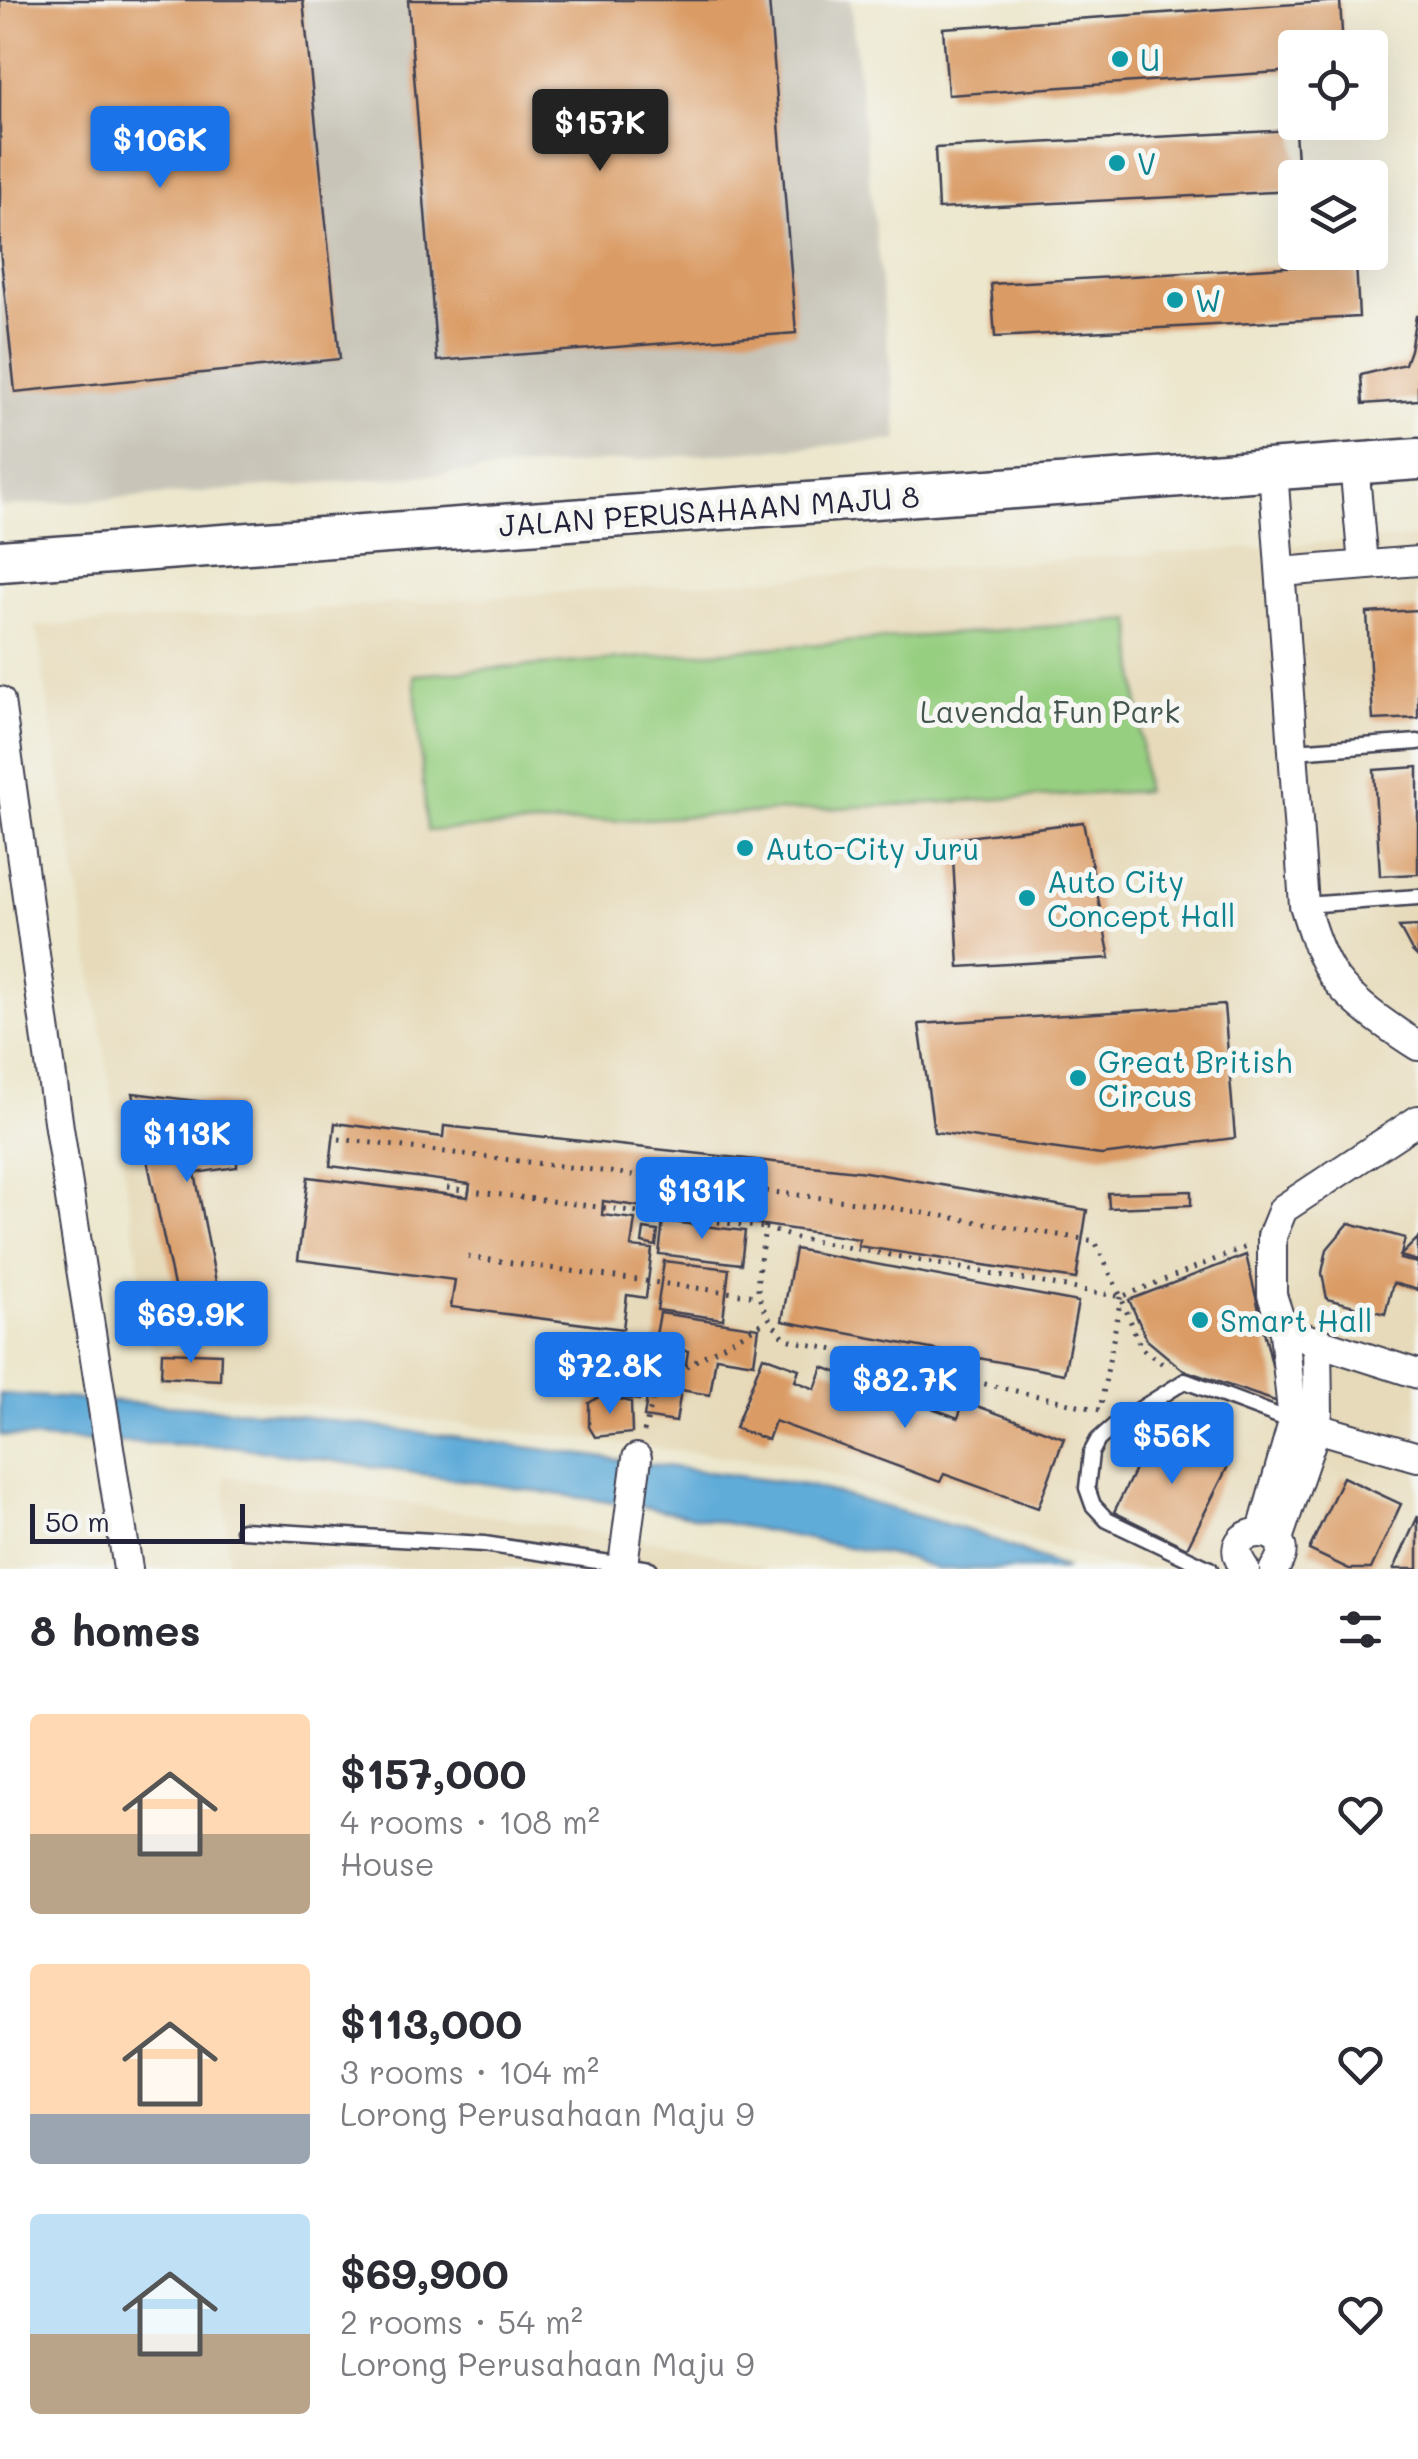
<!DOCTYPE html>
<html lang="en">
<head>
<meta charset="utf-8">
<style>
	body { margin:0; font-family:Mali,sans-serif; background:#f2f2f3; color:#2b2b33; height:100vh; display:flex; flex-direction:column; font-size:38px; white-space:nowrap }
	* { box-sizing:border-box; margin:0 }
	p { font-size:32px; color:#7c7c81 }
	.icon { flex:none; width:55px; height:55px; fill:none; stroke:currentColor; stroke-width:2; stroke-linecap:round; stroke-linejoin:round }
	.map { position:relative; height:1569px; overflow:hidden }
	.sheet { display:flex; flex-direction:column; background:#fff; flex:1 }
	.sheet>* { flex:none }
	.fabs { position:absolute; left:1278px; top:30px; display:grid; gap:20px }
	.fabs a { display:grid; place-items:center; width:110px; height:110px; border-radius:10px; background:#fff; box-shadow:0 10px 40px #0002; font-size:50px }
	.scale { position:absolute; left:30px; bottom:25px; width:215px; box-sizing:border-box; padding-left:10px; border:5px solid #22223b; border-top:0; font-size:28px; line-height:35px; white-space:nowrap; color:#22223b; -webkit-text-stroke:8px #f6f6f2; paint-order:stroke }
	.price { position:absolute; translate:-50% -85px; padding:0 22px; border-radius:10px; background:#1a73e8; color:#fff; font-size:32px; line-height:65px; filter:drop-shadow(0 2px 5px #0008) }
	.price::after { content:''; position:absolute; left:50%; top:60px; width:30px; height:22px; margin-left:-15px; background:inherit; clip-path:polygon(0 0,100% 0,50% 100%) }
	.price.selected { background:#222; color:#fff }
	ul { padding:0; list-style:none }
	li { display:flex; align-items:center; gap:30px; height:250px; padding:0 30px }
	li span { display:grid; place-items:center; flex:none; width:280px; height:200px; border-radius:10px; color:#555 }
	li>.icon { margin-inline-start:auto }
	span .icon { width:120px; height:120px; fill:#fffc; stroke-width:1 }
	li b { font-size:42px }
	h2 { display:flex; justify-content:space-between; align-items:center; height:120px; padding:0 30px; font-size:42px }
	.map>svg:first-child { display:block }
	.built { fill:#e6daba }
	.industrial { fill:#c8c4b8 }
	.green { fill:#97cf81; stroke:#5c785e; stroke-width:2.5 }
	.water { fill:#60acd9; stroke:#41678a; stroke-width:2.5 }
	.building { fill:#da9b65 }
	.lines { fill:none; stroke-linecap:round; stroke-linejoin:round }
	.lane-casing { stroke:#404051; stroke-width:19 }
	.street-casing { stroke:#404051; stroke-width:32 }
	.secondary-casing { stroke:#404051; stroke-width:45 }
	.path { stroke:#404051; stroke-width:5; stroke-dasharray:2.5 8; stroke-linecap:butt }
	.lane { stroke:#fff; stroke-width:14 }
	.street { stroke:#fff; stroke-width:28 }
	.secondary { stroke:#fff; stroke-width:40 }
	.culture-dot { fill:#0f9aa8; stroke:#f6f6f2; stroke-width:4 }
	.labels { text-anchor:middle; dominant-baseline:central; stroke-width:10; stroke-linejoin:round; paint-order:stroke }
	.culture-label { font-size:30px; fill:#0d838f; stroke:#f6f6f2; text-anchor:start }
	.street-label { font-size:30px; fill:#22223b; stroke:#f6f6f2 }
	.park-label { font-size:30px; fill:#455650; stroke:#f6f6f2 }
</style>
</head>
<body>
<div class="map">
<svg width="1418" height="1569" viewBox="0 0 1418 1569">
	<rect width="100%" height="100%" fill="#f6f6f2"/>
	<filter id="ink" filterUnits="userSpaceOnUse"><feTurbulence type="fractalNoise" baseFrequency=".01" numOctaves="2"/><feDisplacementMap in="SourceGraphic" scale="20" xChannelSelector="R" yChannelSelector="G"/><feConvolveMatrix kernelMatrix="1 2 1 2 8 2 1 2 1" color-interpolation-filters="sRGB"/></filter>
	<filter id="wash" filterUnits="userSpaceOnUse"><feTurbulence type="fractalNoise" baseFrequency=".0048" numOctaves="4" result="noise"/><feDisplacementMap in="SourceGraphic" scale="40" xChannelSelector="R" yChannelSelector="G"/><feGaussianBlur stdDeviation="2.25" result="paint"/><feColorMatrix in="noise" values="0 0 0 0 0 0 0 0 0 0 0 0 0 0 0 0 0 1.4 0 .05"/><feComposite in="paint" operator="in"/></filter>
	<g filter="url(#wash)">
		<rect width="100%" height="100%" fill="#ece7cd"/>
		<g class="built">
			<polygon points="1418,537 1418,1569 1121,1569 804,1466 159,1387 36,627"/>
			<polygon points="224,1476 680,1545 770,1569 229,1569"/>
		</g>
		<polygon class="industrial" points="0,0 850,0 898,440 0,507"/>
		<polygon class="green" points="1132,620 1145,791 427,831 414,675"/>
		<polygon class="water" points="0,1394 269,1412 811,1486 973,1532 1067,1569 937,1569 910,1559 650,1508 232,1446 55,1440 0,1435"/>
		<g id="blocks">
			<g class="building">
				<polygon points="0,0 303,0 340,359 15,392 0,250"/>
				<polygon points="408,0 769,0 796,333 437,361"/>
				<polygon points="1340,1 1343,48 1295,48 1295,71 948,95 943,28"/>
				<polygon points="1295,130 1298,178 1295,178 1295,191 938,209 935,148"/>
				<polygon points="1356,263 1359,317 995,337 991,284"/>
				<polygon points="1416,316 1418,316 1418,400 1363,404 1361,375 1405,364 1410,350"/>
				<polygon points="1418,610 1418,718 1373,720 1367,613"/>
				<polygon points="1418,767 1418,874 1380,876 1374,770"/>
				<polygon points="1083,822 1110,958 959,967 952,839"/>
				<polygon points="1418,926 1418,957 1412,951 1399,927"/>
				<polygon points="1224,1005 1235,1138 1101,1155 934,1132 919,1024"/>
				<polygon points="133,1093 238,1106 237,1167 195,1173 221,1308 181,1319"/>
				<polygon points="335,1123 443,1137 444,1126 866,1172 1087,1210 1076,1279 858,1246 859,1239 603,1201 602,1215 635,1219 631,1247 652,1249 646,1298 627,1295 623,1329 451,1307 455,1280 298,1260 308,1177 468,1197 470,1184 330,1166"/>
				<polygon points="1191,1191 1191,1205 1109,1208 1108,1193"/>
				<polygon points="663,1221 745,1231 741,1264 659,1254"/>
				<polygon points="1349,1223 1405,1238 1400,1259 1418,1263 1418,1290 1393,1283 1385,1314 1327,1299 1322,1273 1327,1249"/>
				<polygon points="644,1229 658,1231 656,1246 642,1243"/>
				<polygon points="1418,1238 1418,1261 1400,1256"/>
				<polygon points="795,1249 1078,1302 1064,1374 782,1321"/>
				<polygon points="1246,1255 1281,1403 1183,1370 1147,1340 1129,1300"/>
				<polygon points="664,1261 729,1269 723,1319 657,1310"/>
				<polygon points="660,1313 759,1328 754,1363 716,1357 710,1395 681,1390 676,1422 644,1417 653,1359 686,1364 688,1351 654,1346"/>
				<polygon points="588,1350 646,1358 640,1400 582,1392"/>
				<polygon points="162,1352 221,1354 220,1380 161,1377"/>
				<polygon points="763,1356 799,1369 795,1381 815,1389 823,1367 958,1418 964,1401 1064,1438 1038,1508 944,1474 940,1482 775,1421 768,1440 735,1428"/>
				<polygon points="602,1395 631,1402 632,1433 595,1437 589,1427 589,1403"/>
				<polygon points="1157,1425 1230,1462 1187,1548 1114,1512"/>
				<polygon points="1343,1477 1401,1504 1371,1569 1349,1569 1309,1550"/>
				<polygon points="1418,1516 1418,1569 1394,1569"/>
			</g>
		</g>
	</g>
	<g filter="url(#ink)">
		<use href="#blocks" fill-opacity="0" stroke="#404051" stroke-width="2.5"/>
		<g class="lines">
			<defs>
				<g id="lane">
					<polyline points="1294,751 1418,742"/>
					<polyline points="1304,905 1418,897"/>
					<polyline points="243,1530 484,1544 650,1569"/>
					<polyline points="1210,1569 1107,1520 1093,1505 1087,1488 1091,1453 1098,1440 1115,1425 1185,1381 1292,1421"/>
				</g>
				<g id="street">
					<polyline points="1354,463 1363,565"/>
					<path d="M1273,469L1304,905C1311,928 1318,951 1330,971C1347,1000 1390,1028 1418,1046"/>
					<polyline points="1281,572 1418,561"/>
					<polyline points="0,701 59,1128 128,1569"/>
					<polyline points="1299,1336 1418,1374"/>
					<polyline points="1299,1423 1418,1457"/>
					<polyline points="1262,1531 1293,1422 1284,1332 1272,1295 1272,1236 1283,1209 1418,1120"/>
					<polyline points="1278,1539 1316,1428 1318,1412 1317,1342"/>
					<polyline points="623,1565 637,1458"/>
					<path d="M1245,1569C1210,1521 1309,1521 1274,1569"/>
				</g>
				<polyline id="secondary" points="0,561 1418,459"/>
			</defs>
			<use href="#lane" class="lane-casing"/>
			<use href="#street" class="street-casing"/>
			<use href="#secondary" class="secondary-casing"/>
			<g class="path">
				<polyline points="339,1139 863,1203 1095,1241 1121,1297 1141,1348 1167,1367"/>
				<polyline points="447,1188 765,1228"/>
				<polyline points="468,1257 756,1296"/>
				<path d="M1121,1297L1100,1410L786,1339C746,1296 758,1282 765,1228L796,1238L1121,1297L1246,1247"/>
				<polyline points="644,1432 658,1382 768,1320"/>
			</g>
			<use href="#lane" class="lane"/>
			<use href="#street" class="street"/>
			<use href="#secondary" class="secondary"/>
		</g>
	</g>
	<g class="culture-dot">
		<circle cx="1120" cy="59" r="10"/>
		<circle cx="1117" cy="163" r="10"/>
		<circle cx="1175" cy="300" r="10"/>
		<circle cx="745" cy="848" r="10"/>
		<circle cx="1027" cy="898" r="10"/>
		<circle cx="1078" cy="1078" r="10"/>
		<circle cx="1200" cy="1320" r="10"/>
	</g>
	<g class="labels">
		<g class="culture-label">
			<text x="1140" y="59">U</text>
			<text x="1137" y="163">V</text>
			<text x="1195" y="300">W</text>
			<text x="765" y="848">Auto-City Juru</text>
			<text x="1047" y="881">Auto City<tspan x="1047" dy="34">Concept Hall</tspan></text>
			<text x="1098" y="1061">Great British<tspan x="1098" dy="34">Circus</tspan></text>
			<text x="1220" y="1320">Smart Hall</text>
		</g>
		<g class="street-label">
			<text transform="translate(709 510) rotate(-4)">JALAN PERUSAHAAN MAJU 8</text>
		</g>
		<g class="park-label">
			<text x="1050" y="711">Lavenda Fun Park</text>
		</g>
	</g>
</svg>
<div class="fabs">
<a><svg class="icon" aria-label="locate" viewBox="0 0 24 24"><circle cx="12" cy="12" r="6"/><path d="M12 2v4M12 18v4M2 12h4M18 12h4"/></svg></a>
<a><svg class="icon" aria-label="layers" viewBox="0 0 24 24"><path d="M12 4l9 5-9 5-9-5zM3 14l9 5 9-5"/></svg></a>
</div>
<div class="scale">50 m</div>
<b class="price selected" style="left:600px;top:174px">$157K</b>
<b class="price" style="left:160px;top:191px">$106K</b>
<b class="price" style="left:187px;top:1185px">$113K</b>
<b class="price" style="left:702px;top:1242px">$131K</b>
<b class="price" style="left:191px;top:1366px">$69.9K</b>
<b class="price" style="left:610px;top:1417px">$72.8K</b>
<b class="price" style="left:905px;top:1431px">$82.7K</b>
<b class="price" style="left:1172px;top:1487px">$56K</b>
</div>
<section class="sheet">
<h2>8 homes<svg class="icon" aria-label="filters" viewBox="0 0 24 24"><path d="M4 7h16M4 17h16"/><circle cx="9" cy="7" r="2"/><circle cx="15" cy="17" r="2"/></svg></h2>
<ul>
<li><span style="background:linear-gradient(#ffd9b3 60%,#b9a48a 0)"><svg class="icon" aria-label="home" viewBox="0 0 24 24"><path d="M3 11l9-7 9 7M6 9v11h12V9"/></svg></span><div><b>$157,000</b><p>4 rooms · 108 m²</p><p>House</p></div><svg class="icon" aria-label="heart" viewBox="0 0 24 24"><path d="M12 20l-8-8c-3-5 5-10 8-4 3-6 11-1 8 4z"/></svg></li>
<li><span style="background:linear-gradient(#ffd9b3 75%,#9aa5b1 0)"><svg class="icon" aria-label="home" viewBox="0 0 24 24"><path d="M3 11l9-7 9 7M6 9v11h12V9"/></svg></span><div><b>$113,000</b><p>3 rooms · 104 m²</p><p>Lorong Perusahaan Maju 9</p></div><svg class="icon" aria-label="heart" viewBox="0 0 24 24"><path d="M12 20l-8-8c-3-5 5-10 8-4 3-6 11-1 8 4z"/></svg></li>
<li><span style="background:linear-gradient(#bfe0f5 60%,#b9a48a 0)"><svg class="icon" aria-label="home" viewBox="0 0 24 24"><path d="M3 11l9-7 9 7M6 9v11h12V9"/></svg></span><div><b>$69,900</b><p>2 rooms · 54 m²</p><p>Lorong Perusahaan Maju 9</p></div><svg class="icon" aria-label="heart" viewBox="0 0 24 24"><path d="M12 20l-8-8c-3-5 5-10 8-4 3-6 11-1 8 4z"/></svg></li>
</ul>
</section>
</body>
</html>
